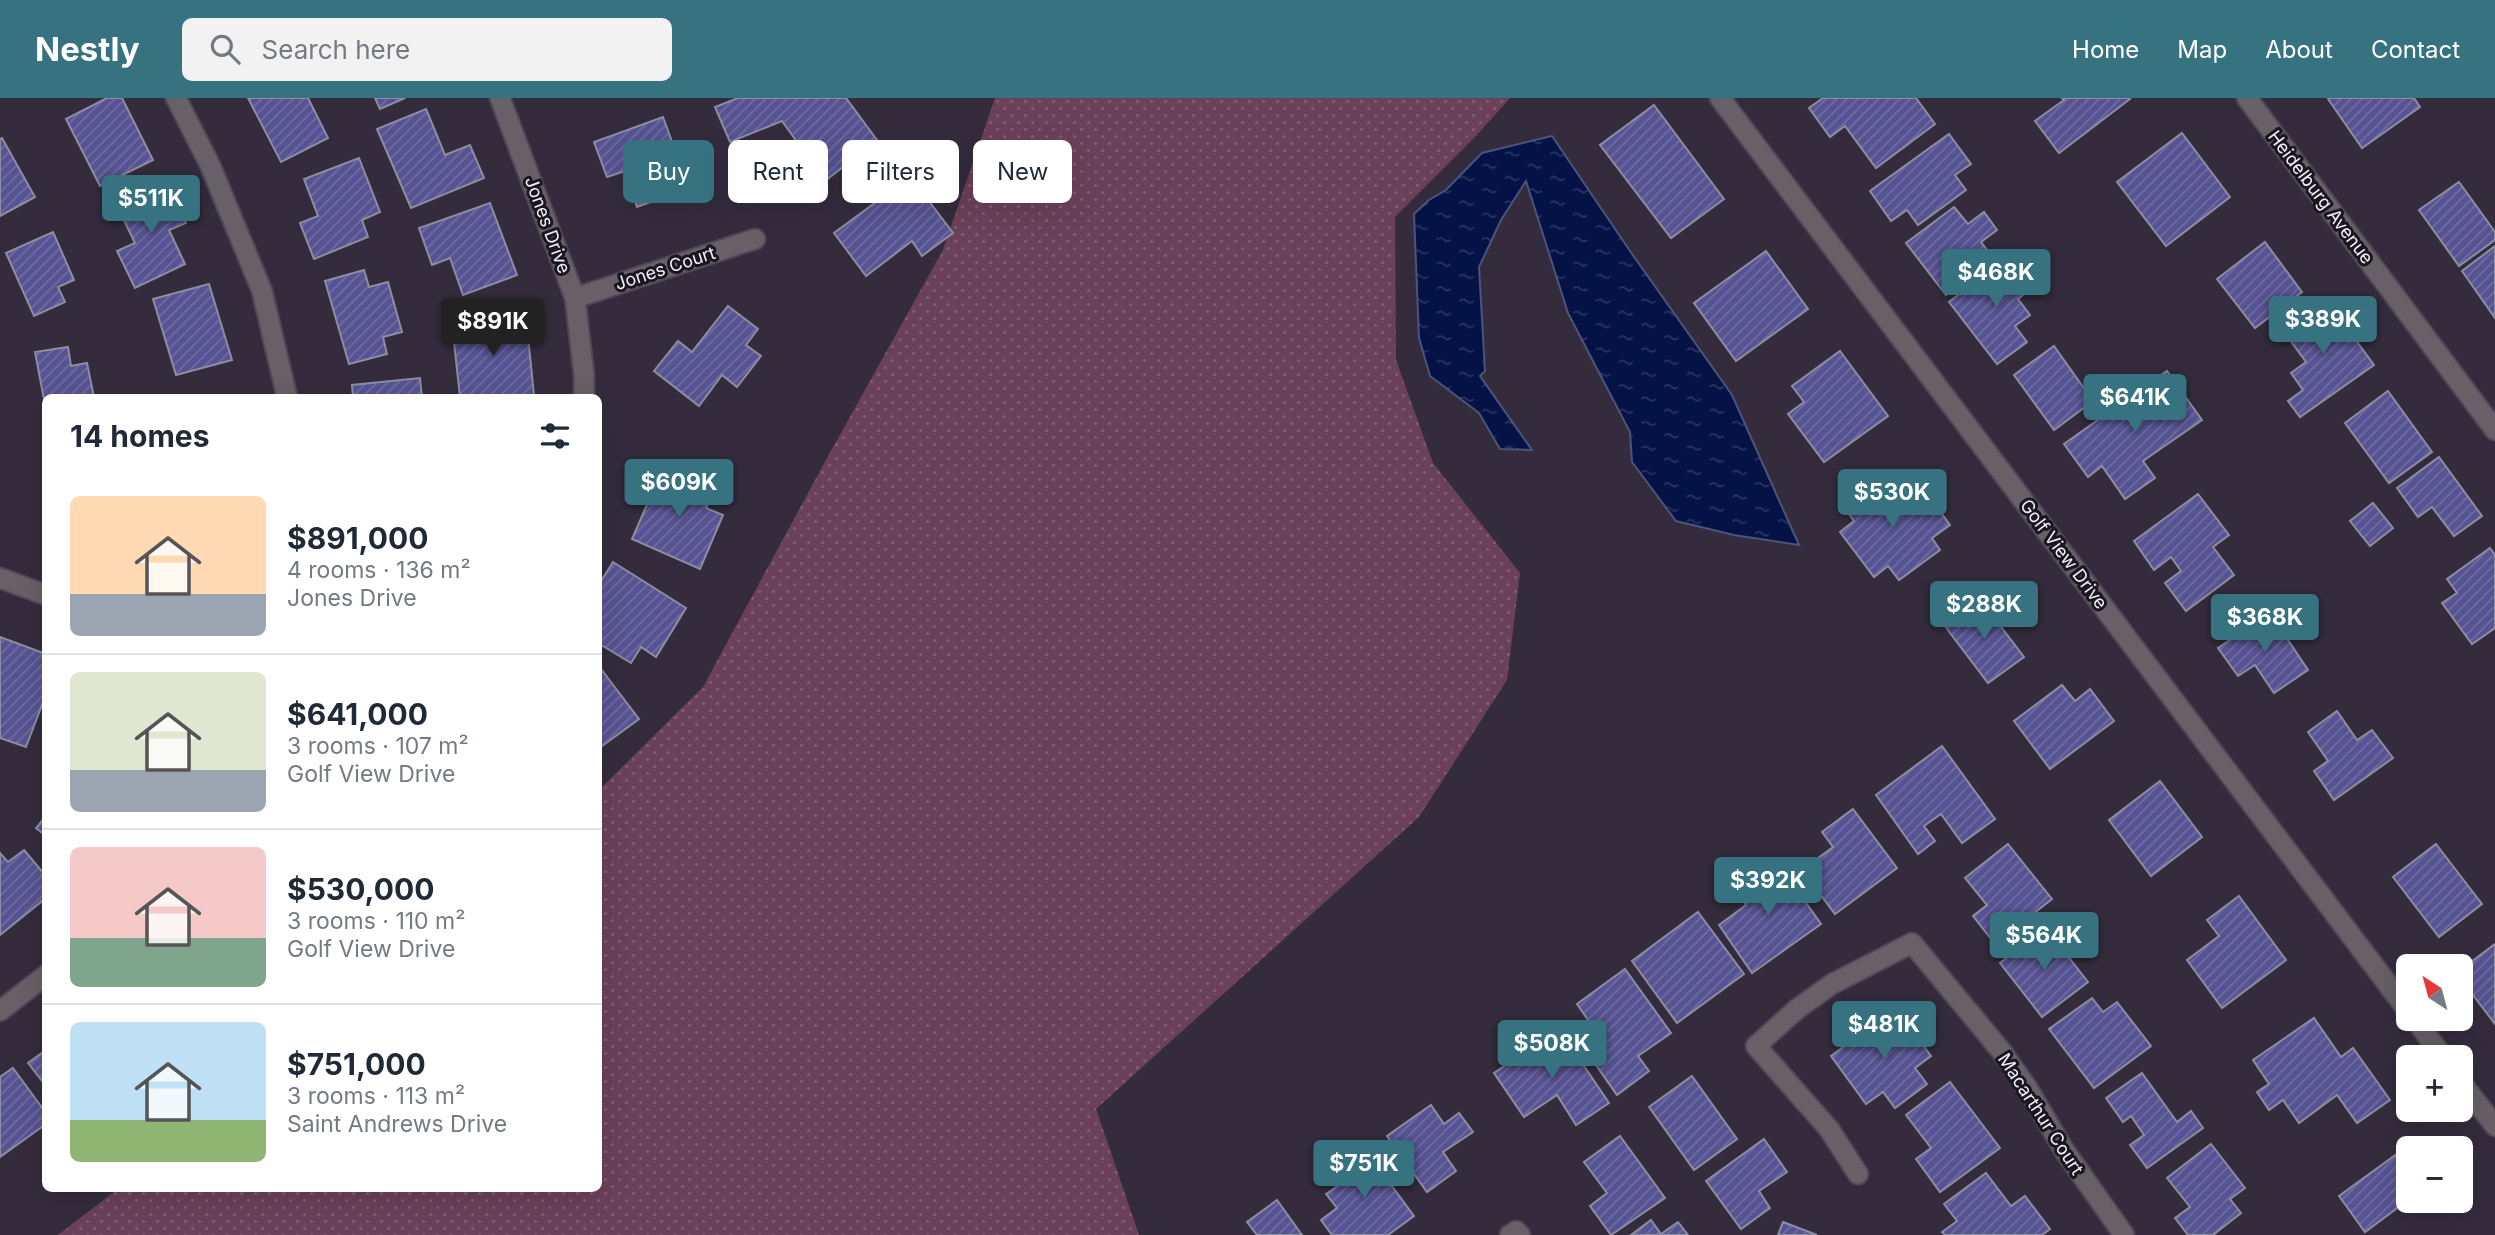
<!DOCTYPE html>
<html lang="en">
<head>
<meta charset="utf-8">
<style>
	body { margin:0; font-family:Inter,sans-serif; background:#f2f2f3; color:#1f2937; height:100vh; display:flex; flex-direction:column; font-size:26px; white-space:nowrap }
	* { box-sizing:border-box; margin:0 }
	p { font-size:23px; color:#747a83 }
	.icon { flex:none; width:38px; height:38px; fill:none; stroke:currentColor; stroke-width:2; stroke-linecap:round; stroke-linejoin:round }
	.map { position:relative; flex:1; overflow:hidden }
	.side { position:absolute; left:42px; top:296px; width:560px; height:798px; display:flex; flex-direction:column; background:#fff; border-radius:10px; box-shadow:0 7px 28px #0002 }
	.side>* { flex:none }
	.top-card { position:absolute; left:623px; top:42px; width:665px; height:63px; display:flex; gap:14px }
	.needle { width:46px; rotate:324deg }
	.buttons { position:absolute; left:2396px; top:856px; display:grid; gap:14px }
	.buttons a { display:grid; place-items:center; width:77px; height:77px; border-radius:10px; background:#fff; box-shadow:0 7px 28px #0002; font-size:35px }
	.price { position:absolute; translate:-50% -60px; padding:0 16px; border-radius:7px; background:#36727f; color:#fff; font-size:23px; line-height:46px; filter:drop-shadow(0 2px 4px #0008) }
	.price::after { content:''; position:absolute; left:50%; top:42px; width:21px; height:16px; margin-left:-10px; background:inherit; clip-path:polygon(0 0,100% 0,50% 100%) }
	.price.current { background:#222; color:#fff }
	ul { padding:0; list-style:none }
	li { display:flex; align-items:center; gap:21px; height:175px; padding:0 28px }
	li+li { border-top:2px solid #e0e1e3 }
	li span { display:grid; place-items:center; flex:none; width:196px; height:140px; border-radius:10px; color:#555 }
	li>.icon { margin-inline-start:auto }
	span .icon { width:84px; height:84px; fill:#fffc; stroke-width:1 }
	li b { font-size:30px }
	h2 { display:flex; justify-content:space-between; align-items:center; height:84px; padding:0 28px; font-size:30px }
	.pill { padding:0 24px; border-radius:10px; background:#fff; box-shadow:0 7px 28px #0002; font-size:24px; line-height:63px }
	.pill.current { background:#36727f; color:#fff }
	header { display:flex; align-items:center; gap:42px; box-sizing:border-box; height:98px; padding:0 35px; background:#36727f; color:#fff }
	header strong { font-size:33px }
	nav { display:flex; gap:38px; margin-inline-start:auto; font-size:24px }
	.search { width:490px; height:63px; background:#f2f2f3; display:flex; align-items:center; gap:18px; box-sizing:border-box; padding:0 24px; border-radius:10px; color:#747a83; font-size:26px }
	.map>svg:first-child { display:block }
	.grass { fill:url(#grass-dots) }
	.water { fill:url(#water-ripples); stroke:#4c547c; stroke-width:2 }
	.building { fill:url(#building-hatch); stroke:#8c8da2; stroke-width:2 }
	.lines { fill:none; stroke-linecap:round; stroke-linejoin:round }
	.minor-casing { stroke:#4f4757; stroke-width:23 }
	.minor { stroke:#676067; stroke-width:19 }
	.labels { text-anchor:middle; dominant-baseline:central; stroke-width:6; stroke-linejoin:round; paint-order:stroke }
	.street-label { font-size:18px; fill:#f3effa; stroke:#1a161e }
</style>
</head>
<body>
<header>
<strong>Nestly</strong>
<div class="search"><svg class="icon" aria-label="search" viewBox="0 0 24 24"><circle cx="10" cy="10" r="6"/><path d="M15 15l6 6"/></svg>Search here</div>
<nav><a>Home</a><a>Map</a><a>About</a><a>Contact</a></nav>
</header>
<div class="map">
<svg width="2495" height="1137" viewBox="0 0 2495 1137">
	<defs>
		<pattern id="grass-dots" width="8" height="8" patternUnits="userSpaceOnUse" patternTransform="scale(1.75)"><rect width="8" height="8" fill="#6b4159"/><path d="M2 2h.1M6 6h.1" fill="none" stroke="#815d72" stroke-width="1.8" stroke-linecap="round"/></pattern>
		<pattern id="water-ripples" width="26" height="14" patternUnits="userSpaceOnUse" patternTransform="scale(1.75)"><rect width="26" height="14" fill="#041246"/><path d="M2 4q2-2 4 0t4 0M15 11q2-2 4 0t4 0" fill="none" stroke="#293562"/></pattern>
		<pattern id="building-hatch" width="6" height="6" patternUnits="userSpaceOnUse" patternTransform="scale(1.75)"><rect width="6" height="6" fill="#575392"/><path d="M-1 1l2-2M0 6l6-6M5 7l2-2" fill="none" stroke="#706ca2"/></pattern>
	</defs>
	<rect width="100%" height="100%" fill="#342c3d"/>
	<polygon class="grass" points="995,0 1510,0 1476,38 1395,119 1396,262 1433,365 1520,475 1507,582 1419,719 1096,1011 1139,1137 58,1137 119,1090 598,1090 599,692 703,589 827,360 943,152"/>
	<polygon class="water" points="1552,38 1632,156 1732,297 1799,447 1734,437 1676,423 1632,364 1630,334 1568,215 1526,83 1501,122 1479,169 1485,273 1480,278 1532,352 1500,351 1479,315 1430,278 1419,240 1414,116 1429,102 1446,92 1482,55"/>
	<g class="building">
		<polygon points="107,0 122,0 153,62 100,88 66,21"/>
		<polygon points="248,0 308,0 328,40 281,64"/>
		<polygon points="375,0 405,0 380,11"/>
		<polygon points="738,0 846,0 877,42 825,83 782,23 730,44 715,9"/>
		<polygon points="1823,0 1916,0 1935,26 1876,70 1845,28 1830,39 1809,10"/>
		<polygon points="2062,0 2129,0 2130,1 2059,55 2035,23 2064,2"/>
		<polygon points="2330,0 2414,0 2420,9 2362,50 2328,1"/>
		<polygon points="1654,7 1724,101 1671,140 1600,47"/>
		<polygon points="426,11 445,57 470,47 484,80 411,110 377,31"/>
		<polygon points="663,19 689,90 637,109 625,73 607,79 594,44"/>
		<polygon points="2182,35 2230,99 2166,148 2117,84"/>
		<polygon points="1949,36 1971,66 1955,77 1966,92 1918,127 1907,112 1891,123 1870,93"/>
		<polygon points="2,40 35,99 0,118 0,41"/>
		<polygon points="889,50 953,135 922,158 912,143 866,178 834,135 880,101 858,72"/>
		<polygon points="359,60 380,114 362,122 368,139 314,161 300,125 318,118 304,81"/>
		<polygon points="145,82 153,99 170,91 186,125 169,132 185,166 135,190 117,153 135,145 120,114 136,107 128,90"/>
		<polygon points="2459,84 2495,134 2495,142 2459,168 2419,112"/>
		<polygon points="490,105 517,177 463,197 450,160 432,167 419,130"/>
		<polygon points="1954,109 1968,126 1984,114 1997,132 1981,144 1994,161 1946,197 1906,145"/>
		<polygon points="53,134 74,182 58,189 65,204 34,218 6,155"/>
		<polygon points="2265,144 2302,194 2255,230 2217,181"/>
		<polygon points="2495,148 2495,220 2462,173"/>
		<polygon points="1766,153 1808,211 1736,263 1694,205"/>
		<polygon points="2009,158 2033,189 2018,201 2030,217 2015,228 2027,244 1997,266 1949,204"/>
		<polygon points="364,172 369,189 388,184 402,234 383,239 387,256 349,266 325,183"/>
		<polygon points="209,186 232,262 176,277 153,201"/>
		<polygon points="2325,200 2374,267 2300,319 2288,303 2303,292 2291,275 2306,264 2281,230"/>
		<polygon points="728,208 758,231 746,247 761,258 737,289 722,277 699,308 654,273 678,243 692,254"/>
		<polygon points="526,219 534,297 460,299 452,226"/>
		<polygon points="2054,248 2093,303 2054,332 2014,277"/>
		<polygon points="68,249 71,268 87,265 94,299 46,299 46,312 35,254"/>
		<polygon points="1840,253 1888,318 1824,364 1788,316 1804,304 1792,288"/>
		<polygon points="2167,273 2202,322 2143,363 2155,380 2125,401 2102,368 2088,379 2064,346"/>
		<polygon points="420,280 422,299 353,299 352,287"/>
		<polygon points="2388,293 2432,354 2389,385 2345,325"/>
		<polygon points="2439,359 2482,418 2454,438 2432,409 2418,419 2397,390"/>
		<polygon points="663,370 714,392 706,410 723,417 700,471 632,441"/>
		<polygon points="1887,375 1916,414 1932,402 1950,427 1932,440 1940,452 1899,482 1888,468 1874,479 1840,434 1854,423 1843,408"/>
		<polygon points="2198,396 2229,437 2213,449 2234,477 2186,513 2165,485 2181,473 2171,459 2154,472 2134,443"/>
		<polygon points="2373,405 2393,430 2370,448 2350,423"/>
		<polygon points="2490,450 2495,457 2495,530 2472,546 2442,505 2457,495 2447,481"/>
		<polygon points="613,464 686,510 656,559 641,549 631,565 598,545 598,488"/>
		<polygon points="1980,501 2024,559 1988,585 1944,527"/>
		<polygon points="2270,515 2308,572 2274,595 2255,567 2238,578 2218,550"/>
		<polygon points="0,539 46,556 46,596 26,649 0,640"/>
		<polygon points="598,567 639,621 598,651"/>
		<polygon points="2062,587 2075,603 2090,591 2114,623 2050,671 2014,623"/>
		<polygon points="2337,613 2357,642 2372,632 2393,660 2334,702 2314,673 2328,663 2308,634"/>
		<polygon points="1942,648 1995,721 1962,745 1941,716 1924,728 1935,743 1918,756 1876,697"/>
		<polygon points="2160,683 2202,739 2151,778 2109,722"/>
		<polygon points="1853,711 1897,770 1835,816 1802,772 1833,749 1822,734"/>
		<polygon points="46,718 46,738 36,730"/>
		<polygon points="2008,746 2052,801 1995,846 1973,818 1987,807 1965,780"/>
		<polygon points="2436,746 2482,806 2439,839 2393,779"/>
		<polygon points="24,752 46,778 46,800 0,837 0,755 8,764"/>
		<polygon points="1776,762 1821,826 1752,875 1719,827 1746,807 1735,791"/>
		<polygon points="2239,798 2286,862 2222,910 2187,862 2219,838 2207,822"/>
		<polygon points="1698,814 1744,876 1677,925 1632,863"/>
		<polygon points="2046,830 2088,884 2042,919 2000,865"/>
		<polygon points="2495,846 2495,926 2460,880 2460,872"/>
		<polygon points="1625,871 1671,935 1638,958 1649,973 1617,997 1572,933 1588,922 1577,906"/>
		<polygon points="2092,900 2103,914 2117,904 2151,948 2094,990 2049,931"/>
		<polygon points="1896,910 1931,958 1915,970 1927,986 1895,1010 1883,994 1866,1006 1831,958"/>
		<polygon points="2314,920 2341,959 2353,950 2390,1002 2357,1025 2337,997 2299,1025 2283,1002 2269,1012 2257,994 2269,986 2253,962"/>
		<polygon points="1559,931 1609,1005 1576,1027 1557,997 1524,1019 1494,975"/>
		<polygon points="46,952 46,988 28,965"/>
		<polygon points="13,970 46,1015 46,1026 0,1059 0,979"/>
		<polygon points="2142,975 2177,1024 2191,1013 2203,1030 2147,1070 2130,1047 2144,1037 2131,1018 2123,1024 2106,1000"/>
		<polygon points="1692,978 1737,1041 1694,1072 1649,1009"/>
		<polygon points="1950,984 2000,1050 1940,1094 1916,1061 1931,1050 1906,1017"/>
		<polygon points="1431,1007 1444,1026 1459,1015 1473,1034 1443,1054 1456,1073 1427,1094 1387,1038"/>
		<polygon points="1620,1038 1665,1100 1611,1137 1590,1108 1607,1095 1584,1064"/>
		<polygon points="1764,1041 1787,1074 1759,1093 1770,1110 1741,1131 1706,1083"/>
		<polygon points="2211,1046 2245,1090 2230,1101 2241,1115 2213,1137 2188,1137 2175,1120 2190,1109 2167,1080"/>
		<polygon points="1363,1049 1414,1118 1388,1137 1332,1137 1321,1122 1337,1110 1326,1096 1342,1085 1332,1071"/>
		<polygon points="2401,1053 2408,1062 2408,1102 2365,1134 2339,1098"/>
		<polygon points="1986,1075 2011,1108 2025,1098 2050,1131 2042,1137 1945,1137 1942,1134 1957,1123 1944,1106"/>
		<polygon points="1277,1102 1302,1137 1257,1137 1247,1124"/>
		<polygon points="1651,1122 1661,1136 1678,1124 1688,1137 1631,1137"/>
		<polygon points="1783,1124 1817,1137 1778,1137"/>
	</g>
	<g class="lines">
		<defs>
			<g id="minor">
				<polyline points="176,0 210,67 262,193 287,299"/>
				<polyline points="500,0 575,200 584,277 584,299"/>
				<polyline points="1720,0 2408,913"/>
				<polyline points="2247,0 2495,332"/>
				<polyline points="575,200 755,141"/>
				<polyline points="0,480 46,497"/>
				<polyline points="0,913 46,877"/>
				<polyline points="2414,920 2443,959"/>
				<polyline points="2460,983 2495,1028"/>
				<polyline points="1858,1076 1829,1031 1756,948 1797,911 1832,886 1912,845 2002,954 2028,991 2064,1052 2124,1137"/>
				<polyline points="1510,1137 1516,1133 1520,1137"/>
			</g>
		</defs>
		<use href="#minor" class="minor-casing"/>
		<use href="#minor" class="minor"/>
	</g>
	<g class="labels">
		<g class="street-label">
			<text transform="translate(2321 99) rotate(53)">Heidelburg Avenue</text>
			<text transform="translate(548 127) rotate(70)">Jones Drive</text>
			<text transform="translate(665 170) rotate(-18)">Jones Court</text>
			<text transform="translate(2064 456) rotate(53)">Golf View Drive</text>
			<text transform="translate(2041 1016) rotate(57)">Macarthur Court</text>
		</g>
	</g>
</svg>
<div class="buttons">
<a><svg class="needle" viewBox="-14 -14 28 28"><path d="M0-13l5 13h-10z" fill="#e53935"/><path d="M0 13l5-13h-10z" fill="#747a83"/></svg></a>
<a>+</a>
<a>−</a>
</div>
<b class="price" style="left:151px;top:137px">$511K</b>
<b class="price" style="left:1996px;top:211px">$468K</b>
<b class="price" style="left:2323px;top:258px">$389K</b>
<b class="price current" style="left:493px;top:260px">$891K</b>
<b class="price" style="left:2135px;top:336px">$641K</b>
<b class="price" style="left:679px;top:421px">$609K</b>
<b class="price" style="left:1892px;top:431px">$530K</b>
<b class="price" style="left:1984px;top:543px">$288K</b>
<b class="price" style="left:2265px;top:556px">$368K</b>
<b class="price" style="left:1768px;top:819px">$392K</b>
<b class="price" style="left:2044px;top:874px">$564K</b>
<b class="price" style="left:1884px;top:963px">$481K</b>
<b class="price" style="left:1552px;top:982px">$508K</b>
<b class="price" style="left:1364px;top:1102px">$751K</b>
<div class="top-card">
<a class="pill current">Buy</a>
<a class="pill">Rent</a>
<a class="pill">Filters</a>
<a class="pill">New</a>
</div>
<section class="side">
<h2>14 homes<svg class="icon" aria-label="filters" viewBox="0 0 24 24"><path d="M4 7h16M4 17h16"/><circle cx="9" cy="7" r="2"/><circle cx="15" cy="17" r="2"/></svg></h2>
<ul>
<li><span style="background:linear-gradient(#ffd9b3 70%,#9aa5b1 0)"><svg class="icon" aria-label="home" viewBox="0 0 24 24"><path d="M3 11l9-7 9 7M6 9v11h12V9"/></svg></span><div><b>$891,000</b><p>4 rooms · 136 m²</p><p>Jones Drive</p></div></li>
<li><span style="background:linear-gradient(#dfe7d0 70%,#9aa5b1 0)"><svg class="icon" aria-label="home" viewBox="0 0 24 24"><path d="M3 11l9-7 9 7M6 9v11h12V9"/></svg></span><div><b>$641,000</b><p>3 rooms · 107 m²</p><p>Golf View Drive</p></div></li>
<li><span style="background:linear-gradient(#f6c9c9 65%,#7fa58c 0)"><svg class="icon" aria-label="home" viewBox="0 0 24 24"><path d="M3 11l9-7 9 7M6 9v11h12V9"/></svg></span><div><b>$530,000</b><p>3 rooms · 110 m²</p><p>Golf View Drive</p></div></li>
<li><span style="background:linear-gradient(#bfe0f5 70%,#8fb573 0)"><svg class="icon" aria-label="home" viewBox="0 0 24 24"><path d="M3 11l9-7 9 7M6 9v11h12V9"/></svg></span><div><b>$751,000</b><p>3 rooms · 113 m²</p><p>Saint Andrews Drive</p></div></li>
</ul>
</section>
</div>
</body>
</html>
